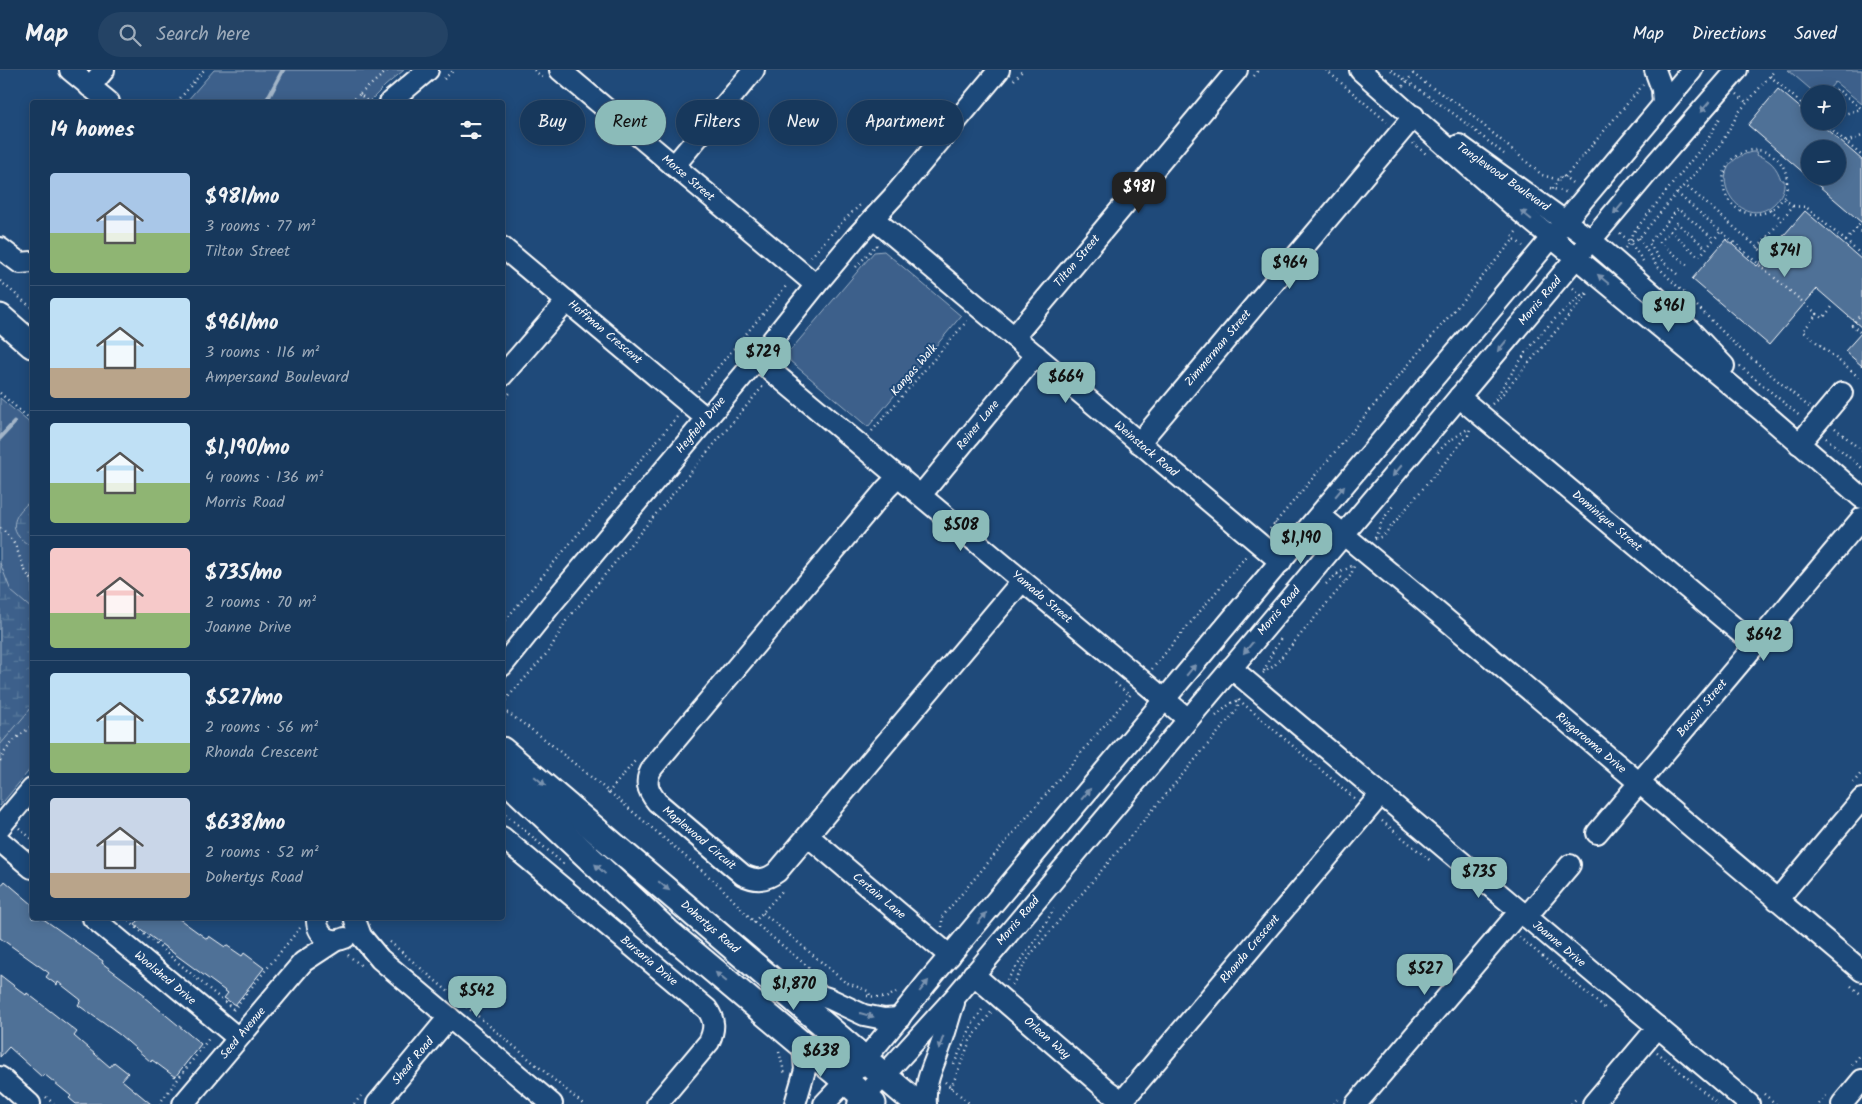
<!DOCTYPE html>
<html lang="en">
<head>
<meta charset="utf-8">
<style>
	body { margin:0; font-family:Kalam,sans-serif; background:#244365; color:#f1f3f6; height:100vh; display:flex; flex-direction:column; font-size:19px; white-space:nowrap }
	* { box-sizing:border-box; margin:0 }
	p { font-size:16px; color:#9eacbb }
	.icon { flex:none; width:28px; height:28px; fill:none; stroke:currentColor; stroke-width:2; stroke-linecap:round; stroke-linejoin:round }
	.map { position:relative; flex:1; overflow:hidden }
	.details { position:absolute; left:30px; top:30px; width:475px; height:820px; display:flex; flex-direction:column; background:#17385c; border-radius:5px; box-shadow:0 2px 12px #0003,0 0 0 1px #365272 }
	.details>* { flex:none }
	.banner { position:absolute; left:520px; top:30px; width:475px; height:45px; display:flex; gap:10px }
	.tools { position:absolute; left:1801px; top:15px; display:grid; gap:10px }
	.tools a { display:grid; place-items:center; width:45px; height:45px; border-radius:50%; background:#17385c; box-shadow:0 2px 12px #0003,0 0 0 1px #365272; font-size:25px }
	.price { position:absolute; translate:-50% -42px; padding:0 11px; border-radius:10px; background:#8bbbb9; color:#111; font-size:16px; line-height:32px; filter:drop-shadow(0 1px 2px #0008) }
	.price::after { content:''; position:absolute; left:50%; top:30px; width:15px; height:11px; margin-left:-8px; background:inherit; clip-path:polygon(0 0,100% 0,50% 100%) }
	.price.current { background:#222; color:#fff }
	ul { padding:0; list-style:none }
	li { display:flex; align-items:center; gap:15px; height:125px; padding:0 20px }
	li+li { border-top:1px solid #365272 }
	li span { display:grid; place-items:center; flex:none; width:140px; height:100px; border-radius:5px; color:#555 }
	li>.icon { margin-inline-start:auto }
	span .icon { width:60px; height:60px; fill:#fffc; stroke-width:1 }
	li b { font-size:21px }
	h2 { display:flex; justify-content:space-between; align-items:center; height:60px; padding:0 20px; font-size:21px }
	.tag { padding:0 18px; border-radius:22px; background:#17385c; box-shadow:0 2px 12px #0003,0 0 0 1px #365272; font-size:18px; line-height:45px }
	.tag.current { background:#8bbbb9; color:#111 }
	header { display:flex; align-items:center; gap:30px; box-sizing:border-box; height:70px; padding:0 25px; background:#17385c; border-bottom:1px solid #365272 }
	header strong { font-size:24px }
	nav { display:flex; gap:28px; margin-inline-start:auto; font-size:18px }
	.search { width:350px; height:45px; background:#244365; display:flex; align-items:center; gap:12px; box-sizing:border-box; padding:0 18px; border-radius:28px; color:#9eacbb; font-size:19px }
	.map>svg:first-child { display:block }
	.green { fill:#3c618b; stroke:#9eb0c5 }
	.wetland { fill:url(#wetland-marsh); stroke:#9eb0c5 }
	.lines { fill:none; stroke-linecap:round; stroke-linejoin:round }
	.stream { stroke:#a3b5c8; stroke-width:4.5 }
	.building { fill:#507197; stroke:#fff; fill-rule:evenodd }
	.minor-casing { stroke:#fff; stroke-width:24 }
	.major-casing { stroke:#fff; stroke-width:29 }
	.path { stroke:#fff; stroke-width:2.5; stroke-dasharray:1 4; stroke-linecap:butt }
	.minor { stroke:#1f4a7a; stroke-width:20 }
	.major { stroke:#1f4a7a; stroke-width:25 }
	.oneway { fill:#7992af }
	.labels { text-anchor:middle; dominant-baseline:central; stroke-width:4; stroke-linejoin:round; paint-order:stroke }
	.street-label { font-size:12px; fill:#fff; stroke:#1f4a7a }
</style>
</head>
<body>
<header>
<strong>Map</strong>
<div class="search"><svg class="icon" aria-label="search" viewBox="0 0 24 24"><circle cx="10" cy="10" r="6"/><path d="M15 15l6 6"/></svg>Search here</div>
<nav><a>Map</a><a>Directions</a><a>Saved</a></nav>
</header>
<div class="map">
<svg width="1862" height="1034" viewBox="0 0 1862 1034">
	<defs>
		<pattern id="wetland-marsh" width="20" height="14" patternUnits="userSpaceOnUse" patternTransform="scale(1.25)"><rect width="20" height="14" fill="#3c618b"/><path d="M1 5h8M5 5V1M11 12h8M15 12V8" fill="none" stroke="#59799c"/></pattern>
	</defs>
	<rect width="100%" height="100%" fill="#1f4a7a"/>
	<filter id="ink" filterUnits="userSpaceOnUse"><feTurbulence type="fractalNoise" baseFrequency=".02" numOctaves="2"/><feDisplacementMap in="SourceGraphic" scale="10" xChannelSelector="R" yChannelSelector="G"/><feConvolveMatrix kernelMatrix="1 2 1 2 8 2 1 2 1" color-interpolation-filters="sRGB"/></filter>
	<g filter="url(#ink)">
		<g class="green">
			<polygon points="214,0 404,0 385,16 369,32 186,32"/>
			<polygon points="1788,0 1862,0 1862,34 1835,12 1825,24 1816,24"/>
			<path d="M1752,82H1757L1756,85C1770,89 1777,97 1781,110H1784C1785,119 1781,127 1774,134C1740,165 1696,95 1752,82Z"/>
			<polygon points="884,181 961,246 868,357 790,291 789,282 874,182"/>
			<polygon points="0,328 32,355 32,697 0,736"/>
		</g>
		<g class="wetland">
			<path d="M32,430V477C28,474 22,471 19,467C7,453 21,438 32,430Z"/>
			<polygon points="0,493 11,521 32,539 32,637 0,675"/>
		</g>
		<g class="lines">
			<g class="stream">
				<polyline points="266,32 283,0"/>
				<polyline points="0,368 14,353"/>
			</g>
		</g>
		<g class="building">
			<path d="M1778,19L1810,46V51H1817L1862,90V153L1748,55ZM1810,79H1838V106H1810Z"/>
			<polygon points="1805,141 1862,190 1862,258 1817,219 1769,275 1692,209 1726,169 1757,196"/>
			<polygon points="1862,262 1862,296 1845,281"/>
			<polygon points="5,811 32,834 32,848 42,848 103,891 102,893 145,925 144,927 201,974 175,1007 152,990 151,992 120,965 78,935 81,930 58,912 57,915 46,907 49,903 0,868 0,817"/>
			<polygon points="140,848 178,848 207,869 209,866 225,877 226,875 242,886 244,883 264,898 235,935 224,928 228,923 135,855"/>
			<polygon points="0,905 26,925 27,923 77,962 74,966 110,997 114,992 128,1003 122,1010 151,1034 76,1034 69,1028 71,1026 44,1004 42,1007 9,977 0,987"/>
		</g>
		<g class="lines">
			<defs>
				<g id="minor">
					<polyline points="70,0 109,32"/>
					<polyline points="560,0 816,215"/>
					<polyline points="1360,0 1518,140 1762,341 1862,428"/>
					<polyline points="1655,0 1662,19 1663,34"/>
					<polyline points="90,17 104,0"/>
					<polyline points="390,32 428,0"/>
					<polyline points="1459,75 1591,170 1670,239 1724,296"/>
					<polyline points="674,96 754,0"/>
					<polyline points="874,149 1281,492"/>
					<polyline points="502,177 706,348"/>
					<polyline points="0,178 20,193 32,192"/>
					<polyline points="1014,267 1237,0"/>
					<polyline points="757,289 1188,649"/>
					<polyline points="502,306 567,231"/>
					<polyline points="1459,327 1755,575"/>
					<polyline points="1139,373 1414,46"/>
					<polyline points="1799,374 1842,323"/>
					<path d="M899,406L886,419L653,697C644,710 647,720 657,732L743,805C756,811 765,811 777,802L1022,511"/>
					<polyline points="921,425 1036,285"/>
					<polyline points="1320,445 1424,531 1862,901"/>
					<polyline points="502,596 554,531 757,289 816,215 857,166 893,127 999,0"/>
					<polyline points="1231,598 1749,1034"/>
					<polyline points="0,757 32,719"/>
					<polyline points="1597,763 1862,448"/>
					<polyline points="808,766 950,886"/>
					<path d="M502,767L707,939C715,950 715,959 709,972L657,1034"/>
					<polyline points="0,771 32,798"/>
					<polyline points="1777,830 1862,729"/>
					<polyline points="1526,847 1570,795"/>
					<polyline points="93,848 238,968"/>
					<path d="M317,848C316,864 330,875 345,868"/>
					<polyline points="355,850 361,866 380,889 552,1034"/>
					<polyline points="973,904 1108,1021 1122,1031"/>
					<polyline points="776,911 830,929 864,945 884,949 900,948"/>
					<polyline points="0,1007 30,1034"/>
					<polyline points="183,1034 303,892 335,871"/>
					<polyline points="377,1034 449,947"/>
					<polyline points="795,1034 805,1000 803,975"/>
					<path d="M824,1034C861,996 894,955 926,914L1692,0"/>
					<polyline points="858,1034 956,926 1649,101 1737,0"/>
					<path d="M926,1034C924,1011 934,995 941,974C946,961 949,947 954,933"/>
					<polyline points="1120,1034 1381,724"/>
					<polyline points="1356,1034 1520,841"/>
					<polyline points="1593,1034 1658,957"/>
					<polyline points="1842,1034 1862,1010"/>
				</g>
				<g id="major">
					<polyline points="0,247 32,275"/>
					<polyline points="502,680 917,1034"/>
					<polyline points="502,706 668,862 873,1034"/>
				</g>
			</defs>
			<use href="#minor" class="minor-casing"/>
			<use href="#major" class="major-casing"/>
			<g class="path">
				<polyline points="534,0 545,9"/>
				<polyline points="1326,0 1387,52"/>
				<polyline points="1391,0 1454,44 1504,84"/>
				<polyline points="1409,0 1422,11 1462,37 1542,105 1559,110 1562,105 1575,115"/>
				<polyline points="1254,6 1259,0"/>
				<polyline points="1770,6 1810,41"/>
				<polyline points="444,9 454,0"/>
				<polyline points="1014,10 1023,0"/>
				<polyline points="1403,16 1413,4"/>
				<polyline points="360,24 388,0"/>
				<polyline points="1737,24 1747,33"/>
				<polyline points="1833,24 1837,19 1862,39"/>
				<polyline points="177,32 204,0"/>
				<polyline points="351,32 360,24 368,32"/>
				<polyline points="1838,46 1861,39"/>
				<polyline points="1822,51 1862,86"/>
				<polyline points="1846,72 1862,66"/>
				<polyline points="1413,73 1426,84"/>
				<circle cx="1755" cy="112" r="32"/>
				<polyline points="1565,107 1643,15"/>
				<polyline points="1550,118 1569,123"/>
				<polyline points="1552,119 1559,110"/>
				<polyline points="1677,123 1763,198 1771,189 1685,115"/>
				<polyline points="1793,136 1806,137 1862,185"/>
				<polyline points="1770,140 1782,149"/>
				<polyline points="1856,158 1862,163"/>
				<polyline points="1670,161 1699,187 1721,161"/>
				<polyline points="1516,162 1512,167 1523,176"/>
				<polyline points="1620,163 1630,172"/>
				<polyline points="1639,168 1656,195 1738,277 1809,337"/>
				<polyline points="1846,171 1860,154"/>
				<polyline points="1625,178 1630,172 1639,168 1677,123 1718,79 1739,42 1775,0"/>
				<polyline points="1758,178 1793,136 1783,128"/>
				<polyline points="811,187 840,154 860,135"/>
				<polyline points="1643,191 1630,172 1632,164 1707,71 1721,46"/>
				<polyline points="1687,195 1660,172 1677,153 1706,178"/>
				<polyline points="856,197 876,175 877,176"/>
				<polyline points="1763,198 1817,244 1803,261 1862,310"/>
				<polyline points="1677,204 1658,187 1649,173 1678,139 1714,169"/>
				<polyline points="0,211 32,238"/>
				<polyline points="1573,218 1582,226"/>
				<polyline points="1862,243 1852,255 1862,264"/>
				<polyline points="1817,244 1823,248 1832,237"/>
				<polyline points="1740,296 1801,347"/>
				<polyline points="698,321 788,214"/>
				<polyline points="0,323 32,351"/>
				<path d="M1495,329C1520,290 1547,248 1587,223"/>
				<polyline points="502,331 510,323"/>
				<polyline points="1492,334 1500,327 1590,221"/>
				<polyline points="1835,358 1862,381"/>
				<polyline points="872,361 967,251"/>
				<polyline points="1826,368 1862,398"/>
				<polyline points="1438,382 1448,372 1469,358"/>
				<polyline points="1275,453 1284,461"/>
				<path d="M0,458C23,475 16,493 32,510"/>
				<polyline points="1270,459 1514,169"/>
				<polyline points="1375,468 1382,451 1393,436"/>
				<polyline points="1375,469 1383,466 1468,365 1470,359"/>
				<polyline points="1337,504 1345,511"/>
				<polyline points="1326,514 1337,504 1352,496"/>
				<polyline points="502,554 677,347"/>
				<polyline points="1152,599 1246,486"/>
				<polyline points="1264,601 1271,585 1281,568"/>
				<polyline points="1263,603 1274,596 1351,505 1354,496"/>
				<polyline points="1115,613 1129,625"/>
				<polyline points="1239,630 1354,728"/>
				<polyline points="502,634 549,581 566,551 764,315"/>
				<polyline points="502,642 508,643 542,667 619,730 720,816 754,852 819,906"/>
				<polyline points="1216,646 1231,633 1239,630"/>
				<path d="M0,691C7,675 18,666 32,656"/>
				<polyline points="1853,713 1862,702"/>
				<polyline points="608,723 635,691"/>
				<polyline points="502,741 566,796"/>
				<polyline points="1382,751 1432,792"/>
				<polyline points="19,758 32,769"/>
				<polyline points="763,843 845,912 868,921 871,927"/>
				<polyline points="125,848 233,939"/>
				<polyline points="754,852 783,820"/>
				<polyline points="942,857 942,847 1131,624"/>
				<polyline points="1519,867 1607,940"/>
				<polyline points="390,872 451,924"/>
				<polyline points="348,885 363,897"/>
				<polyline points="1007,910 1036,869 1054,839"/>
				<polyline points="1012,915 1031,884 1237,640 1239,630"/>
				<polyline points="1851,916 1862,925"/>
				<polyline points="867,926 886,928 896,922"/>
				<polyline points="455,927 583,1034"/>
				<polyline points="233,940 300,858"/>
				<polyline points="779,982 785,1005"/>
				<polyline points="1657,982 1718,1034"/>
				<polyline points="954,994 973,953 984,937"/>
				<polyline points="1852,995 1862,983"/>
				<polyline points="945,1012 970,1034"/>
				<polyline points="951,1018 970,971 992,941"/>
				<polyline points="1764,1024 1776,1034"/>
				<polyline points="46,1027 54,1034"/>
				<polyline points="159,1034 210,967"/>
				<polyline points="354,1034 361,1026"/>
				<polyline points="1334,1034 1339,1028"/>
				<polyline points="1571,1034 1576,1029"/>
				<polyline points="1819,1034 1826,1026"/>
			</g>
			<use href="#minor" class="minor"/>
			<use href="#major" class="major"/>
		</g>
		<defs><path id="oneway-solid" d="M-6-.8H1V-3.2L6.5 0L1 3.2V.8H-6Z" transform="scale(1.25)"/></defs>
		<g class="oneway">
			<use href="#oneway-solid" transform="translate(1705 37) rotate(131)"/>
			<use href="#oneway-solid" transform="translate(1618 139) rotate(130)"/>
			<use href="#oneway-solid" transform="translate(1526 145) rotate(-141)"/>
			<use href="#oneway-solid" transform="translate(1603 209) rotate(-140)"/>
			<use href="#oneway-solid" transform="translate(1502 276) rotate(130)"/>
			<use href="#oneway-solid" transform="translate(1397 401) rotate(130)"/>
			<use href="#oneway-solid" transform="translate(1340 421) rotate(-50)"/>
			<use href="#oneway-solid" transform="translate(1248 578) rotate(130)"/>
			<use href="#oneway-solid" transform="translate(1191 600) rotate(-50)"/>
			<use href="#oneway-solid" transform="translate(540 711) rotate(40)"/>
			<use href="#oneway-solid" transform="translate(1086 724) rotate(-50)"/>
			<use href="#oneway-solid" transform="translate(600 799) rotate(-137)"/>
			<use href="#oneway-solid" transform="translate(664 816) rotate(40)"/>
			<use href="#oneway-solid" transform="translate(982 848) rotate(-50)"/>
			<use href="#oneway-solid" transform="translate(721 907) rotate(-140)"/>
			<use href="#oneway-solid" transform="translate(924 916) rotate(-51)"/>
			<use href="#oneway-solid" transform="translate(867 945) rotate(16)"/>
			<use href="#oneway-solid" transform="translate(941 973) rotate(109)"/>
		</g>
	</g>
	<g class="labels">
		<g class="street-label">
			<text transform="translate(1503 107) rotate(35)">Tanglewood Boulevard</text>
			<text transform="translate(688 108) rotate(40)">Morse Street</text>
			<text transform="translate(1077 191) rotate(-50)">Tilton Street</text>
			<text transform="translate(1540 231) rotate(-50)">Morris Road</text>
			<text transform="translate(605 262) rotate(40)">Hoffman Crescent</text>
			<text transform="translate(1218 278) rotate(-50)">Zimmerman Street</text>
			<text transform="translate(914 300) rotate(-49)">Kangas Walk</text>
			<text transform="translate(701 355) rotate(-50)">Heyfield Drive</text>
			<text transform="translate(978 355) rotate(-51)">Reiner Lane</text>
			<text transform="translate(1146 379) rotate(40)">Weinstock Road</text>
			<text transform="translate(1607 451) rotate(40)">Dominique Street</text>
			<text transform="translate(1042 527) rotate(40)">Yamada Street</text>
			<text transform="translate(1279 541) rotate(-50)">Morris Road</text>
			<text transform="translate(1702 638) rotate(-50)">Bossini Street</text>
			<text transform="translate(1591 673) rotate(40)">Ringarooma Drive</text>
			<text transform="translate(699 768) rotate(40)">Maplewood Circuit</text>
			<text transform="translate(879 826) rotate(40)">Certain Lane</text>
			<text transform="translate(1018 851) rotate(-50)">Morris Road</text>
			<text transform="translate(710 857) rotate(41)">Dohertys Road</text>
			<text transform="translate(1559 874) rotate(40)">Joanne Drive</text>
			<text transform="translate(1250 879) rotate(-50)">Rhonda Crescent</text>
			<text transform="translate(649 891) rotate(40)">Bursaria Drive</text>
			<text transform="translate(165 908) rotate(40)">Woolshed Drive</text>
			<text transform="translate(243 963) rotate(-50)">Seed Avenue</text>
			<text transform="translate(1047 968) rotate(41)">Orlean Way</text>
			<text transform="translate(413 991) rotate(-50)">Sheaf Road</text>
		</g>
	</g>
</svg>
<div class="tools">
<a>+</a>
<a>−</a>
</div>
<b class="price current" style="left:1139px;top:144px">$981</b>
<b class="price" style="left:1785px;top:208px">$741</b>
<b class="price" style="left:1290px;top:220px">$964</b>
<b class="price" style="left:1669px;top:263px">$961</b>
<b class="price" style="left:763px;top:309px">$729</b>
<b class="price" style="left:1066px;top:334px">$664</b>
<b class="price" style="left:961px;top:482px">$508</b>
<b class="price" style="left:1301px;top:495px">$1,190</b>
<b class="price" style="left:1764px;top:592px">$642</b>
<b class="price" style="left:1479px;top:829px">$735</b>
<b class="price" style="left:1425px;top:926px">$527</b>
<b class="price" style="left:794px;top:941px">$1,870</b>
<b class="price" style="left:477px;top:948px">$542</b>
<b class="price" style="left:821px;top:1008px">$638</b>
<div class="banner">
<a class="tag">Buy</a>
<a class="tag current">Rent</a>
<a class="tag">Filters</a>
<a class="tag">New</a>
<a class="tag">Apartment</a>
</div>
<section class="details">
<h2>14 homes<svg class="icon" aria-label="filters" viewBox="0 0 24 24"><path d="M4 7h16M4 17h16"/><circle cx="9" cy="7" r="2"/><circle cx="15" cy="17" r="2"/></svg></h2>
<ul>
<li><span style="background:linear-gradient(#a9c7e8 60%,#8fb573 0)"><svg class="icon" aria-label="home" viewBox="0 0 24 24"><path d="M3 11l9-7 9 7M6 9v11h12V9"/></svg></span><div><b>$981/mo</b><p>3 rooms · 77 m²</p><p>Tilton Street</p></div></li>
<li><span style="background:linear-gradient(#bfe0f5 70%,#b9a48a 0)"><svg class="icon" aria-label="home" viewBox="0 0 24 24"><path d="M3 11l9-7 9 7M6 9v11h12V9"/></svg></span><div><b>$961/mo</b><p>3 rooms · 116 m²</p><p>Ampersand Boulevard</p></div></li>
<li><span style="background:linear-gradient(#bfe0f5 60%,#8fb573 0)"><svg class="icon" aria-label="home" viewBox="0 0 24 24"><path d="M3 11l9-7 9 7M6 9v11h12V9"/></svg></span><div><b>$1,190/mo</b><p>4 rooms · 136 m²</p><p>Morris Road</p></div></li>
<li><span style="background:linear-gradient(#f6c9c9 65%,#8fb573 0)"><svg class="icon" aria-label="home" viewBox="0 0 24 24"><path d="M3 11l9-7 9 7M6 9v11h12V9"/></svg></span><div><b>$735/mo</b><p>2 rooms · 70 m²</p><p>Joanne Drive</p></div></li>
<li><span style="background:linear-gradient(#bfe0f5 70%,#8fb573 0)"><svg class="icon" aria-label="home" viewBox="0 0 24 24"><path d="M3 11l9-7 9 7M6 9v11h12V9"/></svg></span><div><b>$527/mo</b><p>2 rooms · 56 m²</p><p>Rhonda Crescent</p></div></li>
<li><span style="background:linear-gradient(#c9d6e8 75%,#b9a48a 0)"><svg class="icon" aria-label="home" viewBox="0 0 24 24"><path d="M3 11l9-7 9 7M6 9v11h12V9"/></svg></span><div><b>$638/mo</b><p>2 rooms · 52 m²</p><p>Dohertys Road</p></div></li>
</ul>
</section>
</div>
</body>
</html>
